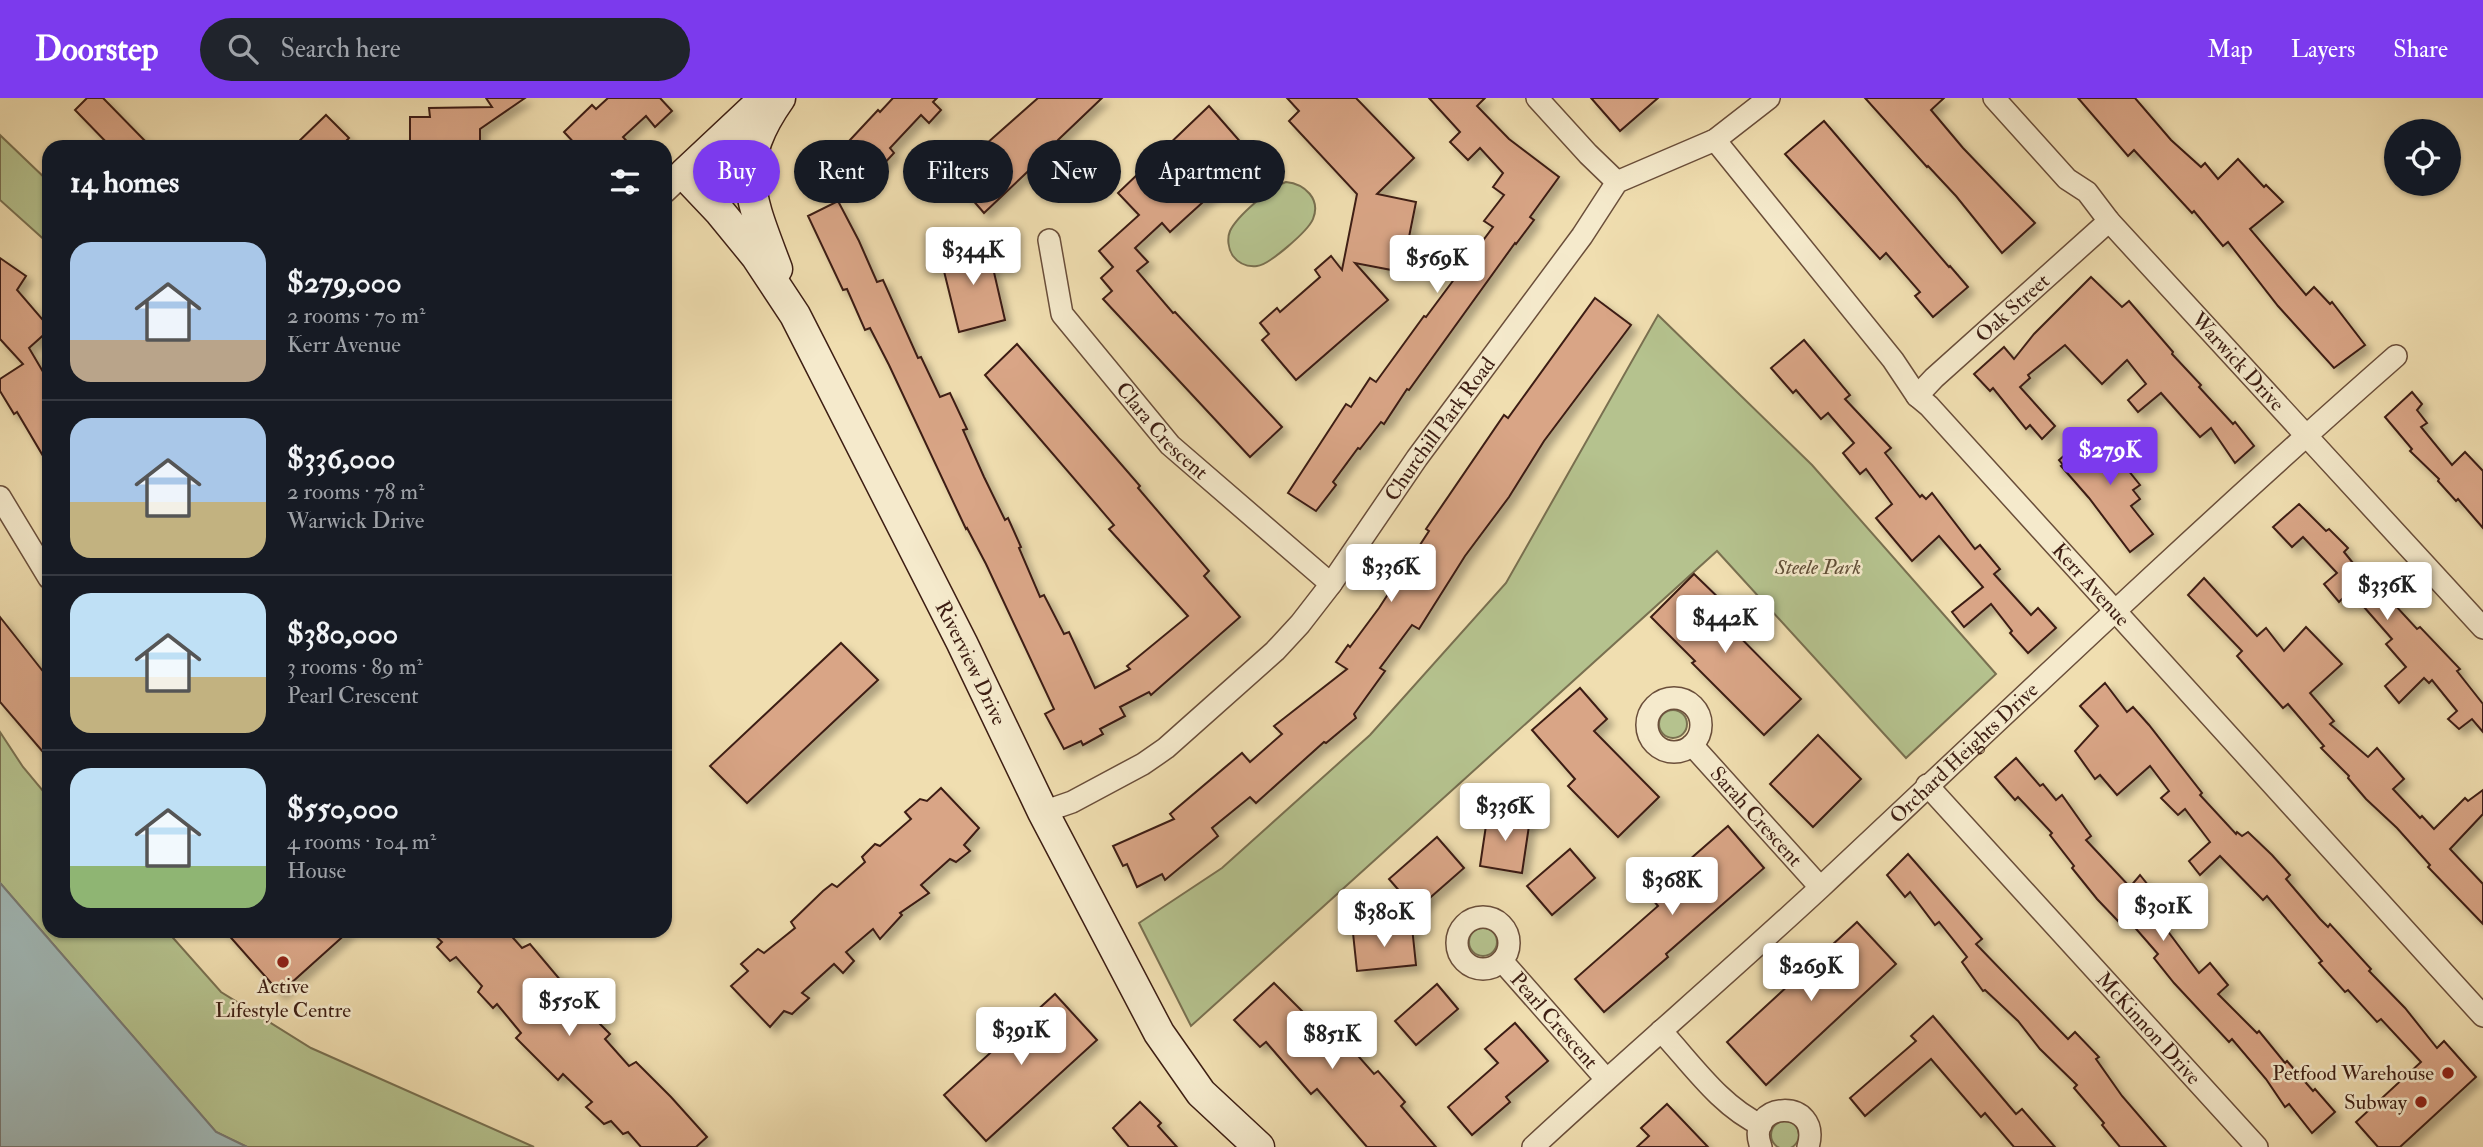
<!DOCTYPE html>
<html lang="en">
<head>
<meta charset="utf-8">
<style>
	body { margin:0; font-family:"IM FELL Double Pica",serif; background:#20242c; color:#f1f3f6; height:100vh; display:flex; flex-direction:column; font-size:26px; white-space:nowrap }
	* { box-sizing:border-box; margin:0 }
	p { font-size:23px; color:#9ea1a6 }
	.icon { flex:none; width:38px; height:38px; fill:none; stroke:currentColor; stroke-width:2; stroke-linecap:round; stroke-linejoin:round }
	.map { position:relative; flex:1; overflow:hidden }
	.panel { position:absolute; left:42px; top:42px; width:630px; height:798px; display:flex; flex-direction:column; background:#171b24; border-radius:21px; box-shadow:0 2px 5px #0004 }
	.panel>* { flex:none }
	.hud { position:absolute; left:693px; top:42px; width:665px; height:63px; display:flex; gap:14px }
	.tools { position:absolute; left:2384px; top:21px; display:grid; gap:14px }
	.tools a { display:grid; place-items:center; width:77px; height:77px; border-radius:50%; background:#171b24; box-shadow:0 2px 5px #0004; font-size:35px }
	.price { position:absolute; translate:-50% -60px; padding:0 16px; border-radius:7px; background:#fff; color:#222; font-size:23px; line-height:46px; filter:drop-shadow(0 2px 4px #0008) }
	.price::after { content:''; position:absolute; left:50%; top:42px; width:21px; height:16px; margin-left:-10px; background:inherit; clip-path:polygon(0 0,100% 0,50% 100%) }
	.price.current { background:#7c3aed; color:#fff }
	ul { padding:0; list-style:none }
	li { display:flex; align-items:center; gap:21px; height:175px; padding:0 28px }
	li+li { border-top:2px solid #363941 }
	li span { display:grid; place-items:center; flex:none; width:196px; height:140px; border-radius:21px; color:#555 }
	li>.icon { margin-inline-start:auto }
	span .icon { width:84px; height:84px; fill:#fffc; stroke-width:1 }
	li b { font-size:30px }
	h2 { display:flex; justify-content:space-between; align-items:center; height:84px; padding:0 28px; font-size:30px }
	.pill { padding:0 24px; border-radius:32px; background:#171b24; box-shadow:0 2px 5px #0004; font-size:24px; line-height:63px }
	.pill.current { background:#7c3aed; color:#fff }
	header { display:flex; align-items:center; gap:42px; box-sizing:border-box; height:98px; padding:0 35px; background:#7c3aed; color:#fff }
	header strong { font-size:33px }
	nav { display:flex; gap:38px; margin-inline-start:auto; font-size:24px }
	.search { width:490px; height:63px; background:#20242c; display:flex; align-items:center; gap:18px; box-sizing:border-box; padding:0 24px; border-radius:38px; color:#9ea1a6; font-size:26px }
	.map>svg:first-child { display:block }
	.green { fill:#b5c28e; stroke:#797050; stroke-width:2 }
	.water { fill:#a1b9b8; stroke:#797b76; stroke-width:2 }
	.building { fill:#d9a586; stroke:#3d1e13; stroke-width:2; filter:url(#shadow) }
	.lines { fill:none; stroke-linecap:round; stroke-linejoin:round }
	.street-casing { stroke:#6a4e3a; stroke-width:24 }
	.secondary-casing { stroke:#3d1e13; stroke-width:33 }
	.street { stroke:#f5eacc; stroke-width:21 }
	.secondary { stroke:#f5eacc; stroke-width:30 }
	.poi-dot { fill:#8f2418; stroke:#f5eacc; stroke-width:2.5 }
	.labels { text-anchor:middle; dominant-baseline:central; stroke-width:5; stroke-linejoin:round; paint-order:stroke }
	.street-label { font-size:21px; fill:#3d1e13; stroke:#f5eacc }
	.park-label { font-size:21px; font-style:italic; fill:#614f38; stroke:#f5eacc }
	.poi-label { font-size:21px; fill:#3d1e13; stroke:#f5eacc; text-anchor:end }
</style>
</head>
<body>
<header>
<strong>Doorstep</strong>
<div class="search"><svg class="icon" aria-label="search" viewBox="0 0 24 24"><circle cx="10" cy="10" r="6"/><path d="M15 15l6 6"/></svg>Search here</div>
<nav><a>Map</a><a>Layers</a><a>Share</a></nav>
</header>
<div class="map">
<svg width="2483" height="1049" viewBox="0 0 2483 1049">
	<defs>
		<filter id="shadow"><feDropShadow dx="6" dy="6" stdDeviation="3.5" flood-color="#0004"/></filter>
	</defs>
	<rect width="100%" height="100%" fill="#f0deb0"/>
	<filter id="stains"><feTurbulence type="fractalNoise" baseFrequency=".00286" numOctaves="4"/><feColorMatrix values="0 0 0 0 .2 0 0 0 0 .09 0 0 0 0 .02 0 0 0 .5 -.17"/></filter>
	<radialGradient id="worn" r=".72"><stop offset=".6" stop-color="#630" stop-opacity="0"/><stop offset="1" stop-color="#630" stop-opacity=".3"/></radialGradient>
	<g class="green">
		<polygon points="0,37 49,84 49,146 0,102"/>
		<path d="M1286,84C1305,86 1321,101 1313,121C1308,133 1269,167 1257,168C1247,169 1239,166 1233,158C1228,151 1227,140 1230,133C1237,118 1271,89 1286,84Z"/>
		<polygon points="1658,217 1812,367 1996,576 1906,660 1717,453 1191,928 1139,825 1222,770 1370,637 1506,485"/>
		<circle cx="1673" cy="626" r="14"/>
		<polygon points="0,634 23,669 49,700 49,833 167,833 221,894 311,950 534,1049 247,1049 216,1034 0,785"/>
		<circle cx="1483" cy="844" r="14"/>
		<circle cx="1785" cy="1037" r="14"/>
	</g>
	<polygon class="water" points="0,785 216,1034 247,1049 0,1049"/>
	<g class="building">
		<polygon points="87,0 103,0 151,49 111,49 75,12"/>
		<polygon points="486,0 525,0 480,31 480,44 459,45 460,49 410,47 410,19 430,19 429,10 492,9"/>
		<polygon points="608,0 660,0 672,13 655,29 646,18 623,39 632,49 578,49 564,34 592,7 596,11"/>
		<polygon points="893,0 937,0 933,4 941,12 929,25 921,17 890,50 894,55 880,70 850,42 878,12 880,14"/>
		<polygon points="1038,0 1102,0 1058,42 1059,44 984,115 951,77"/>
		<polygon points="1287,0 1356,0 1414,60 1377,96 1416,104 1402,174 1355,165 1388,202 1296,282 1262,242 1269,236 1260,225 1277,210 1280,214 1320,179 1315,172 1331,158 1342,172 1357,96 1289,23 1299,13"/>
		<polygon points="1429,0 1485,0 1477,8 1509,41 1559,79 1530,119 1534,122 1516,146 1515,145 1409,292 1407,291 1384,326 1381,324 1360,351 1358,350 1333,384 1336,387 1316,413 1288,395 1346,306 1351,309 1370,280 1376,284 1424,218 1426,219 1464,168 1493,129 1484,123 1504,97 1493,89 1503,75 1480,50 1468,62 1450,44 1460,34"/>
		<polygon points="1591,0 1658,0 1620,33"/>
		<polygon points="1865,0 1944,0 1931,12 1963,50 2035,125 2002,155 1956,98 1928,68 1927,69"/>
		<polygon points="2078,0 2135,0 2171,42 2201,69 2205,65 2218,81 2238,61 2264,89 2266,87 2283,104 2250,131 2306,197 2314,189 2330,206 2332,204 2365,247 2334,270 2278,208 2228,144 2223,148 2194,113 2192,115 2134,52 2128,58"/>
		<polygon points="1209,8 1244,48 1237,55 1246,65 1170,134 1162,125 1135,150 1148,164 1137,173 1173,215 1175,214 1282,329 1250,359 1103,201 1112,193 1101,180 1113,169 1099,153 1139,117 1118,95"/>
		<polygon points="326,17 349,40 340,49 293,49"/>
		<polygon points="1824,23 1949,169 1950,168 1968,189 1933,219 1915,198 1920,194 1886,155 1880,161 1785,56"/>
		<polygon points="838,103 859,143 877,184 883,182 918,260 921,259 940,299 950,295 967,331 963,332 984,379 1005,422 1008,420 1021,449 1019,450 1040,499 1044,497 1064,536 1069,534 1095,590 1130,571 1127,568 1188,518 1109,431 1114,427 985,277 1017,246 1140,388 1138,390 1209,473 1204,478 1240,519 1151,597 1149,594 1120,609 1125,618 1100,631 1103,636 1083,647 1081,643 1064,651 1045,616 1054,611 986,466 967,430 966,431 889,267 870,230 865,232 847,191 843,192 808,118"/>
		<polygon points="987,144 1005,222 959,234 940,157"/>
		<polygon points="0,160 26,178 17,192 49,229 49,232 29,250 49,284 49,368 17,314 14,316 0,293 0,281 23,266 0,241"/>
		<polygon points="2091,179 2122,209 2129,203 2173,254 2172,256 2201,287 2199,289 2233,326 2235,324 2254,348 2235,365 2211,330 2200,339 2161,295 2138,314 2128,302 2146,286 2127,262 2102,286 2065,247 2028,277 2030,280 2020,289 2055,328 2042,341 2030,327 2026,331 1993,290 1990,293 1974,276 2004,249 2014,261 2034,236"/>
		<polygon points="1595,200 1631,227 1544,343 1509,399 1465,458 1419,531 1412,527 1380,570 1385,573 1354,616 1356,620 1326,645 1324,644 1256,705 1250,699 1212,730 1218,738 1165,782 1162,776 1137,789 1127,766 1123,768 1113,748 1174,721 1170,716 1242,655 1250,664 1282,636 1274,628 1347,571 1336,564 1348,547 1350,549 1379,510 1429,433 1426,431 1504,317 1508,320"/>
		<polygon points="1804,242 1850,297 1845,301 1891,350 1885,355 1920,399 1922,397 1926,401 1932,395 1975,451 1980,447 2000,471 1994,476 2031,517 2038,510 2056,530 2028,555 2010,535 2012,533 1991,506 1964,529 1952,514 1983,489 1939,438 1912,463 1876,420 1892,406 1866,371 1860,376 1843,355 1854,345 1828,315 1821,321 1796,292 1793,295 1771,270"/>
		<polygon points="2412,294 2422,306 2417,312 2427,325 2421,329 2452,367 2465,354 2483,373 2483,430 2458,401 2456,403 2438,383 2439,381 2410,353 2412,351 2385,319"/>
		<polygon points="2120,331 2135,348 2120,362 2140,387 2133,392 2140,401 2131,408 2153,436 2130,454 2089,400 2061,368 2063,367 2059,362 2076,347 2089,362"/>
		<polygon points="2299,406 2326,433 2329,431 2348,450 2344,454 2379,497 2383,494 2417,531 2420,529 2460,571 2457,573 2483,606 2483,634 2472,621 2459,631 2448,621 2457,613 2432,582 2429,585 2424,580 2399,605 2385,588 2406,569 2386,546 2392,541 2350,493 2339,504 2324,486 2337,475 2303,439 2292,449 2273,429"/>
		<polygon points="1694,476 1727,508 1718,517 1801,601 1764,637 1692,565 1695,563 1651,519"/>
		<polygon points="2204,480 2257,538 2266,530 2284,553 2306,529 2342,566 2310,595 2334,623 2330,626 2368,659 2377,650 2404,681 2393,691 2420,720 2422,718 2434,731 2465,700 2468,703 2483,692 2483,716 2450,751 2483,786 2483,826 2428,769 2430,767 2397,730 2366,701 2348,680 2349,678 2321,650 2324,648 2288,606 2283,610 2237,558 2242,553 2188,497"/>
		<polygon points="0,519 49,581 49,661 0,604"/>
		<polygon points="841,545 878,582 747,705 710,668"/>
		<polygon points="2105,585 2127,614 2133,609 2149,627 2202,695 2200,697 2236,736 2237,734 2242,738 2248,734 2272,757 2290,777 2286,781 2320,821 2328,829 2330,826 2371,871 2369,873 2405,910 2437,950 2444,943 2476,979 2400,1049 2378,1049 2356,1024 2421,964 2381,921 2377,924 2348,892 2345,894 2319,865 2322,863 2267,798 2263,802 2220,758 2200,777 2189,763 2210,744 2185,711 2178,717 2161,700 2169,693 2150,668 2117,697 2100,677 2095,681 2075,653 2098,628 2080,608"/>
		<polygon points="1580,590 1607,621 1594,633 1659,699 1618,739 1568,688 1575,681 1532,632"/>
		<polygon points="1818,637 1861,681 1813,729 1770,686"/>
		<polygon points="2016,660 2040,688 2043,686 2056,702 2062,697 2091,738 2086,742 2130,789 2140,777 2152,792 2143,800 2199,875 2210,865 2228,887 2218,896 2257,935 2259,933 2285,965 2287,963 2313,993 2315,991 2335,1014 2312,1035 2289,1006 2285,1009 2266,981 2232,941 2229,944 2174,885 2154,860 2158,856 2124,817 2118,823 2097,801 2072,770 2074,768 2050,737 2052,735 2018,699 2015,702 1995,679"/>
		<polygon points="941,690 979,730 964,747 970,753 956,764 950,761 921,787 929,795 900,815 902,817 880,841 873,831 846,854 854,863 843,875 834,866 802,895 809,900 792,916 784,913 770,929 731,888 748,873 741,866 758,851 764,855 795,830 791,824 823,793 832,786 837,789 865,764 862,759 875,746 880,748 911,721 905,714 920,701 927,703"/>
		<polygon points="1488,714 1530,721 1522,775 1480,768"/>
		<polygon points="1728,728 1764,770 1666,856 1668,859 1604,914 1575,881 1658,808 1649,797"/>
		<polygon points="1437,739 1464,770 1416,812 1389,781"/>
		<polygon points="1570,751 1595,780 1552,817 1527,788"/>
		<polygon points="1908,756 1982,841 1976,846 2068,941 2075,934 2099,959 2096,961 2122,998 2166,1049 2120,1049 2102,1027 2104,1025 2074,990 2077,987 2040,951 2018,923 1985,892 1983,893 1962,864 1967,859 1939,824 1935,827 1910,794 1905,799 1887,777"/>
		<polygon points="1857,824 1896,866 1766,987 1727,944"/>
		<polygon points="1412,829 1416,867 1357,873 1353,835"/>
		<polygon points="225,833 349,833 280,895"/>
		<polygon points="430,833 507,833 522,850 530,846 583,909 610,936 605,941 629,968 636,964 671,999 707,1039 696,1049 641,1049 628,1034 623,1036 611,1023 604,1026 586,1009 592,1004 563,976 558,982 516,940 521,935 497,906 493,910 478,894 482,888 456,859 450,863 437,849 442,844"/>
		<polygon points="1274,885 1321,932 1329,925 1374,976 1378,973 1405,1004 1401,1008 1436,1049 1367,1049 1317,991 1311,996 1266,944 1260,949 1234,922"/>
		<polygon points="1437,886 1458,911 1416,947 1395,923"/>
		<polygon points="1055,896 1097,942 986,1043 944,997"/>
		<polygon points="1933,918 2016,1016 2022,1011 2055,1049 2014,1049 1985,1015 1981,1019 1931,961 1865,1018 1850,1000 1916,943 1911,938"/>
		<polygon points="1515,925 1548,963 1506,999 1510,1004 1472,1037 1448,1009 1498,965 1485,951"/>
		<polygon points="1140,1004 1161,1025 1158,1028 1177,1049 1129,1049 1113,1030"/>
		<polygon points="1667,1006 1708,1049 1637,1049 1649,1038 1641,1030"/>
	</g>
	<g class="lines">
		<defs>
			<g id="street">
				<polyline points="1537,0 1588,56 1617,84"/>
				<path id="s1" d="M1994,0L2067,81L2087,94L2109,123L2483,530"/>
				<path id="s2" d="M1715,42L1893,262L1917,298L1929,308L2483,918"/>
				<polyline points="665,94 684,76"/>
				<path id="s3" d="M1049,142L1062,216L1170,347L1331,486"/>
				<path id="s4" d="M1917,298L1934,280L2109,123"/>
				<polyline points="0,399 49,480"/>
				<circle cx="1674" cy="627" r="27"/>
				<path id="s5" d="M1692,647L1820,789"/>
				<path id="s6" d="M1927,687L2257,1049"/>
				<path id="s7" d="M1043,714L1072,704L1143,666L1166,650L1275,553L1300,526L1331,486L1417,360L1582,138L1617,84L1715,42L1769,0"/>
				<circle cx="1483" cy="845" r="26"/>
				<path id="s8" d="M1502,863L1606,981"/>
				<path d="M1661,933C1691,965 1720,1008 1761,1027"/>
				<path id="s9" d="M1533,1049C1628,961 1726,877 1821,789C2011,611 2200,430 2396,258"/>
				<path d="M1761,1049C1743,1003 1823,998 1808,1049"/>
			</g>
			<g id="secondary">
				<path id="s10" d="M765,0L684,76L720,114L756,158L795,217L962,545L1043,714L1159,935L1201,995L1259,1049"/>
				<path d="M777,171C751,101 732,68 780,0"/>
			</g>
		</defs>
		<use href="#street" class="street-casing"/>
		<use href="#secondary" class="secondary-casing"/>
		<use href="#street" class="street"/>
		<use href="#secondary" class="secondary"/>
	</g>
	<g class="poi-dot">
		<circle cx="283" cy="864" r="7"/>
		<circle cx="2448" cy="975" r="7"/>
		<circle cx="2421" cy="1004" r="7"/>
	</g>
	<g class="labels">
		<g class="street-label">
			<text stroke="none"><textPath href="#s4" startOffset="130">Oak Street</textPath></text>
			<text stroke="none"><textPath href="#s1" startOffset="360">Warwick Drive</textPath></text>
			<text stroke="none"><textPath href="#s3" startOffset="229">Clara Crescent</textPath></text>
			<text stroke="none"><textPath href="#s7" startOffset="562">Churchill Park Road</textPath></text>
			<text stroke="none"><textPath href="#s2" startOffset="583">Kerr Avenue</textPath></text>
			<text stroke="none"><textPath href="#s10" startOffset="681">Riverview Drive</textPath></text>
			<text stroke="none"><textPath href="#s9" startOffset="584">Orchard Heights Drive</textPath></text>
			<text stroke="none"><textPath href="#s5" startOffset="96">Sarah Crescent</textPath></text>
			<text stroke="none"><textPath href="#s8" startOffset="79">Pearl Crescent</textPath></text>
			<text stroke="none"><textPath href="#s6" startOffset="329">McKinnon Drive</textPath></text>
		</g>
		<g class="park-label">
			<text x="1818" y="469">Steele Park</text>
		</g>
		<g class="poi-label">
			<text x="283" y="888" text-anchor="middle">Active<tspan x="283" dy="24">Lifestyle Centre</tspan></text>
			<text x="2434" y="975">Petfood Warehouse</text>
			<text x="2407" y="1004">Subway</text>
		</g>
	</g>
	<rect width="100%" height="100%" filter="url(#stains)"/>
	<rect width="100%" height="100%" fill="url(#worn)"/>
</svg>
<div class="tools">
<a><svg class="icon" aria-label="locate" viewBox="0 0 24 24"><circle cx="12" cy="12" r="6"/><path d="M12 2v4M12 18v4M2 12h4M18 12h4"/></svg></a>
</div>
<b class="price" style="left:973px;top:189px">$344K</b>
<b class="price" style="left:1437px;top:197px">$569K</b>
<b class="price current" style="left:2110px;top:389px">$279K</b>
<b class="price" style="left:1391px;top:506px">$336K</b>
<b class="price" style="left:2387px;top:524px">$336K</b>
<b class="price" style="left:1725px;top:557px">$442K</b>
<b class="price" style="left:1505px;top:745px">$336K</b>
<b class="price" style="left:1672px;top:819px">$368K</b>
<b class="price" style="left:2163px;top:845px">$301K</b>
<b class="price" style="left:1384px;top:851px">$380K</b>
<b class="price" style="left:1811px;top:905px">$269K</b>
<b class="price" style="left:569px;top:940px">$550K</b>
<b class="price" style="left:1021px;top:969px">$391K</b>
<b class="price" style="left:1332px;top:973px">$851K</b>
<div class="hud">
<a class="pill current">Buy</a>
<a class="pill">Rent</a>
<a class="pill">Filters</a>
<a class="pill">New</a>
<a class="pill">Apartment</a>
</div>
<section class="panel">
<h2>14 homes<svg class="icon" aria-label="filters" viewBox="0 0 24 24"><path d="M4 7h16M4 17h16"/><circle cx="9" cy="7" r="2"/><circle cx="15" cy="17" r="2"/></svg></h2>
<ul>
<li><span style="background:linear-gradient(#a9c7e8 70%,#b9a48a 0)"><svg class="icon" aria-label="home" viewBox="0 0 24 24"><path d="M3 11l9-7 9 7M6 9v11h12V9"/></svg></span><div><b>$279,000</b><p>2 rooms · 70 m²</p><p>Kerr Avenue</p></div></li>
<li><span style="background:linear-gradient(#a9c7e8 60%,#c2b280 0)"><svg class="icon" aria-label="home" viewBox="0 0 24 24"><path d="M3 11l9-7 9 7M6 9v11h12V9"/></svg></span><div><b>$336,000</b><p>2 rooms · 78 m²</p><p>Warwick Drive</p></div></li>
<li><span style="background:linear-gradient(#bfe0f5 60%,#c2b280 0)"><svg class="icon" aria-label="home" viewBox="0 0 24 24"><path d="M3 11l9-7 9 7M6 9v11h12V9"/></svg></span><div><b>$380,000</b><p>3 rooms · 89 m²</p><p>Pearl Crescent</p></div></li>
<li><span style="background:linear-gradient(#bfe0f5 70%,#8fb573 0)"><svg class="icon" aria-label="home" viewBox="0 0 24 24"><path d="M3 11l9-7 9 7M6 9v11h12V9"/></svg></span><div><b>$550,000</b><p>4 rooms · 104 m²</p><p>House</p></div></li>
</ul>
</section>
</div>
</body>
</html>
